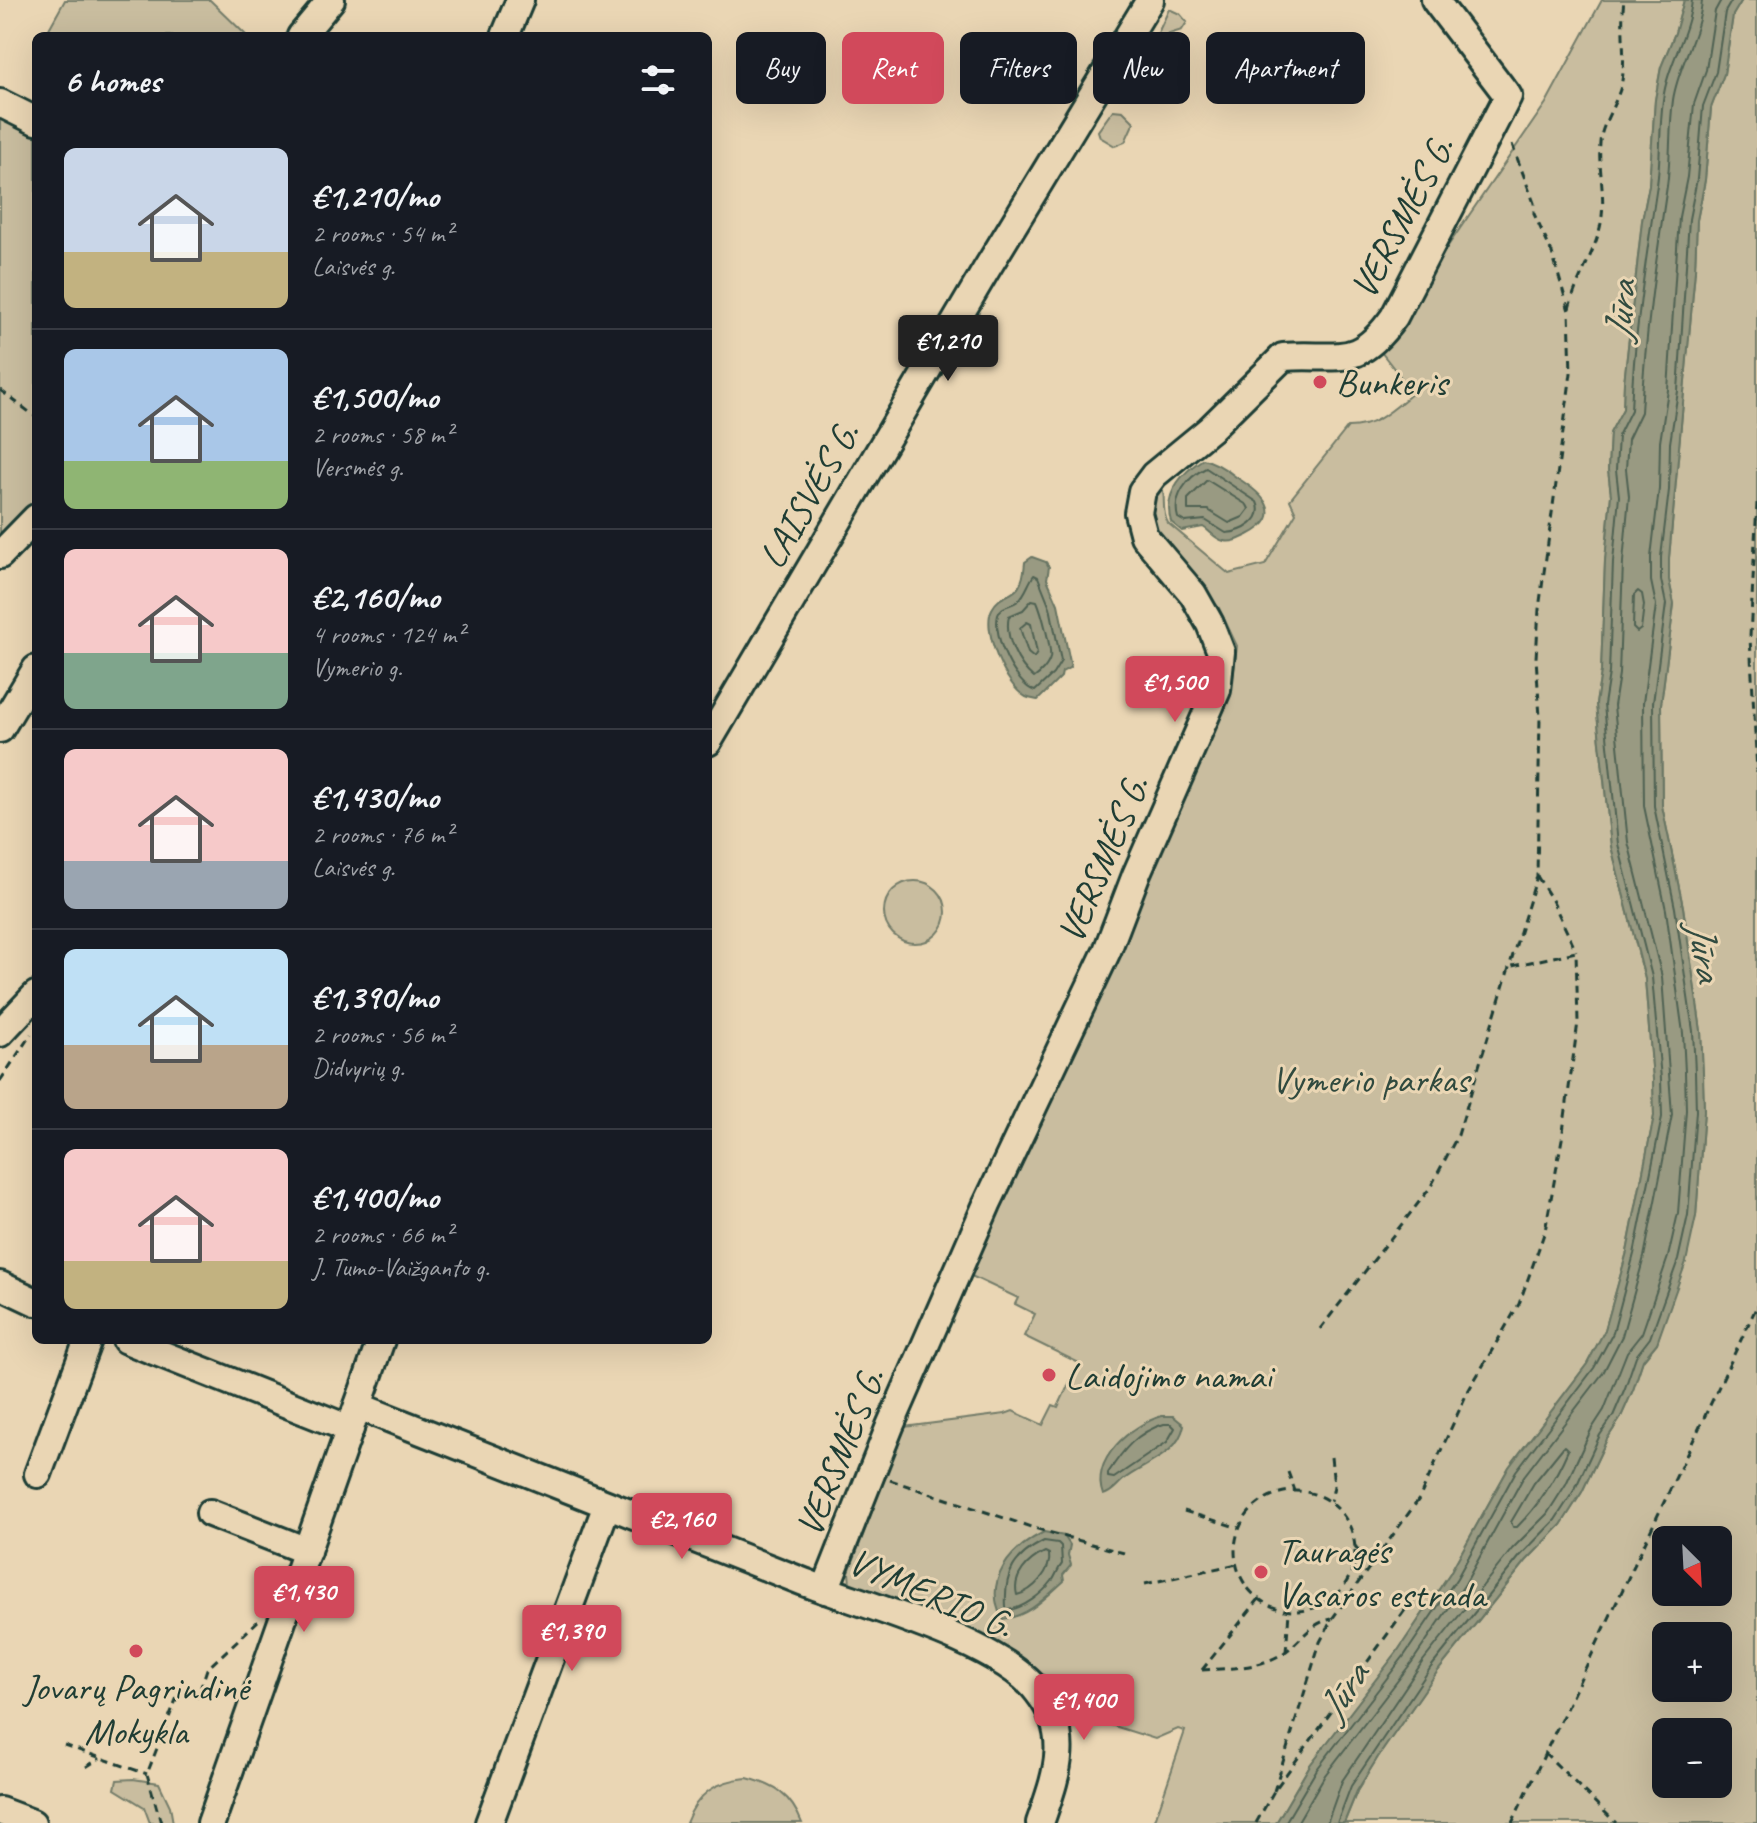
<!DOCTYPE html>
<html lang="en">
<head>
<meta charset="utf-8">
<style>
	body { margin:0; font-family:Caveat,sans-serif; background:#20242c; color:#f1f3f6; height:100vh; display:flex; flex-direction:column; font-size:30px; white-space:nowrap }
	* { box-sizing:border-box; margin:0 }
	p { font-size:26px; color:#9ea1a6 }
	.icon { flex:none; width:44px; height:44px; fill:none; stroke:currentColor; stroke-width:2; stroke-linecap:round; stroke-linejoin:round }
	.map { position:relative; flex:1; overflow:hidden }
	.details { position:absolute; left:32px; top:32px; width:680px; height:1312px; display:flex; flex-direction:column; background:#171b24; border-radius:12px; box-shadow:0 8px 32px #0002 }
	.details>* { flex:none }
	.guide { position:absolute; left:736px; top:32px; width:760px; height:72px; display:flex; gap:16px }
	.needle { width:52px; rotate:156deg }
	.fabs { position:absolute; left:1652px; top:1526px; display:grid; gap:16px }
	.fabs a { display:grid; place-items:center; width:80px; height:80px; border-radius:12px; background:#171b24; box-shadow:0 8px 32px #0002; font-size:40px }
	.price { position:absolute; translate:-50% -68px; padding:0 18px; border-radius:8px; background:#d1495b; color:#fff; font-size:26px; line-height:52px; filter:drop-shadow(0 2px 4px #0008) }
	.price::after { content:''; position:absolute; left:50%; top:48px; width:24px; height:18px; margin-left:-12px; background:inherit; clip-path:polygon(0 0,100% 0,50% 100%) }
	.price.active { background:#222; color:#fff }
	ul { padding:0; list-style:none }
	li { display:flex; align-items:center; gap:24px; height:200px; padding:0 32px }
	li+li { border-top:2px solid #363941 }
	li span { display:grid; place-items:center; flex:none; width:224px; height:160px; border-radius:12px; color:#555 }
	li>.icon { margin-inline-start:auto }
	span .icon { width:96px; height:96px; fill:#fffc; stroke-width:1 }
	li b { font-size:34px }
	h2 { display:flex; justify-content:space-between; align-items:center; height:96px; padding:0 32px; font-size:34px }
	.tag { padding:0 28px; border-radius:12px; background:#171b24; box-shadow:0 8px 32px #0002; font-size:28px; line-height:72px }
	.tag.active { background:#d1495b; color:#fff }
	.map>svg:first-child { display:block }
	.green { fill:#c9bd9f; stroke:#747d6a; stroke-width:2; fill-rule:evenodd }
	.water { fill:#999a82; stroke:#687563; stroke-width:2 }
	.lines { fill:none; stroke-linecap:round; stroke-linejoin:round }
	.shore { stroke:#506253; stroke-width:2 }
	.minor-casing { stroke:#1f3d34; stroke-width:32 }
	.path { stroke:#1f3d34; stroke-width:3; stroke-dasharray:8 6; stroke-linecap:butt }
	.minor { stroke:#ead6b4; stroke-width:26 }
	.poi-dot { fill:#d1495b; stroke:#ead6b4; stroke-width:3 }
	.labels { text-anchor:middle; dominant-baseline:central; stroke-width:6; stroke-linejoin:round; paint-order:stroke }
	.street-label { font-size:38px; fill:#1f3d34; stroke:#ead6b4 }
	.poi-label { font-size:38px; fill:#1f3d34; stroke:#ead6b4; text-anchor:start }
	.park-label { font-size:38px; fill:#304a3f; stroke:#ead6b4 }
	.water-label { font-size:40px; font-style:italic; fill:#314b40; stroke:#ead6b4 }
</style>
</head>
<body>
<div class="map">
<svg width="1757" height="1823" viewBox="0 0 1757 1823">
	<rect width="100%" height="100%" fill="#ead6b4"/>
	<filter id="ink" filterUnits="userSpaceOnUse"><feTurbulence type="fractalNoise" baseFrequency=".0125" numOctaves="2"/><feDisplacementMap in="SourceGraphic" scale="16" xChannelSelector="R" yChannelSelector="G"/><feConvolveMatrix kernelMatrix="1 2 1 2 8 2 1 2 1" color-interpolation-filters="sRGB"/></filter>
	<g filter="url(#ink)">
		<g class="green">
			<polygon points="65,0 210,0 247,36 45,36"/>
			<path d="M1602,0H1684L1675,33L1661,67L1655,100L1649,185L1642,221L1624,383L1623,409L1610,433L1608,470L1611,495L1605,561L1601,672L1596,704L1611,846L1645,979L1653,1079L1654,1116L1627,1252L1605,1330L1587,1364L1509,1467L1450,1573L1397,1652L1310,1765L1276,1823H1154L1185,1731L1178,1729L1155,1739L1098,1721L1095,1702L1056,1680L1046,1678L1028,1663L991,1641L850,1585L849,1572L904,1427L1005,1414L1013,1411L1043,1425L1053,1405L1058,1407L1079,1363L1024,1336L1035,1314L1015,1304L1018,1298L967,1274L1127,930L1231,694L1237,646L1219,608L1149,525L1154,487H1162C1166,500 1161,510 1168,523L1229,574L1265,565L1296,513L1290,500L1348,427C1376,427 1392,410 1413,393L1378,348L1546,103Z"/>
			<path d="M1742,0H1757V1823H1344L1357,1791L1378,1757L1437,1672L1526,1561L1561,1525L1582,1492L1607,1439L1620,1419L1633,1390L1643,1360L1657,1343L1696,1216L1704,1111L1701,1031L1683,907L1662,806L1661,704L1674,604L1669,580V558L1695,270L1697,220L1705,180L1711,108L1724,74L1733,15ZM1666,1540H1718V1592H1666ZM1666,1636H1718V1688H1666ZM1666,1732H1718V1784H1666Z"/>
			<path d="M1169,9L1180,14L1187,22L1182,30L1163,36L1161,47L1166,54L1156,72H1145L1140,68C1140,54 1143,36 1158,33Z"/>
			<polygon points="0,110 36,127 36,506 0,544"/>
			<polygon points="1113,110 1123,111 1134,122 1125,142 1115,146 1100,137 1098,131"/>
			<circle cx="915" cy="912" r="31"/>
			<path d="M747,1778C775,1785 791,1795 802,1823H686C697,1794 715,1781 747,1778Z"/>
			<polygon points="133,1779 159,1783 170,1806 173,1823 150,1823 144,1807 115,1789 117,1780"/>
		</g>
		<g class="water">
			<polygon points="1684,0 1742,0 1733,15 1724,74 1711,108 1705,180 1697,220 1695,270 1669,558 1669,580 1674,604 1661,704 1662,806 1683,907 1701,1031 1703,1072 1704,1111 1696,1216 1686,1262 1657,1343 1643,1360 1633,1390 1620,1419 1607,1439 1582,1492 1561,1525 1526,1561 1437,1672 1378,1757 1357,1791 1344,1823 1276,1823 1310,1765 1397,1652 1450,1573 1509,1467 1587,1364 1605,1330 1627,1252 1654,1116 1653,1079 1645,979 1611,846 1596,704 1601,672 1605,561 1611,495 1608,470 1610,433 1623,409 1624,383 1642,221 1649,185 1655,100 1661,67 1675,33"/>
			<path d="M1203,459C1216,462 1226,469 1236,477C1260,492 1289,515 1248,535C1240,539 1232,543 1224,541C1215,539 1210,531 1203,527L1182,531L1171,522C1163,494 1180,474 1203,459Z"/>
			<path d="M1032,557L1046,562L1049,567L1047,579L1058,604L1071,667L1062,672L1061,677L1038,700C1034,699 1030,699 1026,697C1006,687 981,630 992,609C1003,587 1022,605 1025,562Z"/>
			<path d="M1162,1416H1173L1184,1425C1178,1456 1144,1463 1123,1480C1116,1486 1112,1493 1103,1495C1090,1459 1131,1425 1162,1416Z"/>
			<path d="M1044,1532L1064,1536L1070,1545L1068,1555L1071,1565L1063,1575L1064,1581C1045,1598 1028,1617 1002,1619C983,1580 1010,1549 1044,1532Z"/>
		</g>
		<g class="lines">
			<g class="shore">
				<path d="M1206,468L1257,502C1265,520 1243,532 1226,533L1205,520L1185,522L1178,518C1172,497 1187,477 1206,468Z"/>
				<polygon points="1207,480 1247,505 1249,509 1243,517 1229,523 1208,510 1188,510 1188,499"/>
				<path d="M1034,575L1038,577L1050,607L1061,661L1053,674L1035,691C1015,685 992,635 998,615C1001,605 1010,607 1018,601C1026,594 1028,583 1034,575Z"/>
				<polygon points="1638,591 1642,594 1644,605 1641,629 1637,632 1633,628 1634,595"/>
				<path d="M1032,600L1037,601C1041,610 1052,649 1050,658C1048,666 1040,674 1034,678C1018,665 1004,637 1009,616L1023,610Z"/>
				<polygon points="1027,622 1031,624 1037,653 1034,658 1028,653 1020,628"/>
				<path d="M1164,1424H1171L1175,1428L1167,1442L1114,1478L1108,1477V1473C1123,1450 1137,1432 1164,1424Z"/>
				<path d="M1564,1446L1568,1450C1555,1480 1540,1504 1517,1527H1513L1511,1522L1534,1483Z"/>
				<path d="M1044,1541L1058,1543L1061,1546L1062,1564C1057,1570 1056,1576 1052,1581C1042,1594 1024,1608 1008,1610L1006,1607C1004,1573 1014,1556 1044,1541Z"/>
				<path d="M1045,1552L1049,1554C1052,1571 1033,1591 1017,1595C1012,1576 1028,1560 1045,1552Z"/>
				<path d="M1285,1823L1317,1769L1404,1656L1457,1578L1516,1471L1594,1368L1613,1333L1634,1254L1662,1117L1661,1079L1652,977L1618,844L1604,705L1609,673L1613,562L1619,496L1616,470L1618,436L1631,410C1634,335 1646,259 1657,185C1661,157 1659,128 1663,100C1667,65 1689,35 1692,0"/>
				<path d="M1297,1823L1325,1775L1412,1662L1465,1584L1524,1476L1603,1373L1622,1336L1644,1257L1672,1115L1662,977L1628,842L1614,706L1619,674L1623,562L1629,496L1626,469L1628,439L1641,412C1645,336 1656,261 1667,186C1671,157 1669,128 1673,100C1678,65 1700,35 1702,0"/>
				<polyline points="1327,1823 1342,1781 1423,1661 1512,1549 1547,1514 1566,1484 1591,1430 1604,1410 1627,1352 1642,1333 1668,1257 1678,1213 1686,1110 1685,1072 1683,1033 1666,910 1644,806 1643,703 1656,605 1651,581 1651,557 1659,489 1660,442 1668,390 1679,217 1687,177 1694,104 1706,70 1715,11 1721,0"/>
				<polyline points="1337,1823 1351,1786 1431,1667 1520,1556 1555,1520 1575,1489 1600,1435 1613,1416 1625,1388 1636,1356 1650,1338 1678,1260 1688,1215 1696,1111 1695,1072 1693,1031 1675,908 1654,806 1653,703 1666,604 1661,580 1661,557 1669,490 1670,443 1678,391 1689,219 1697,179 1703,106 1716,72 1725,12 1732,0"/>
			</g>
			<defs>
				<g id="minor">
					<polyline points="301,36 331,0"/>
					<polyline points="505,36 520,0"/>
					<polyline points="0,103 36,121"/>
					<polyline points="0,555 36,518"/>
					<polyline points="0,729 36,669"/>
					<polyline points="708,742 986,270 1150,0"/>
					<polyline points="0,1033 36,995"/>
					<polyline points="0,1285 36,1302"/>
					<polyline points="126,1340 350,1429"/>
					<path d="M358,1406C507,1464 655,1524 804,1582C866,1606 999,1641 1038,1692C1073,1736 1056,1776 1040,1823"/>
					<polyline points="38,1474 88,1340"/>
					<polyline points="210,1513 307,1551"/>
					<path d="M825,1590L890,1426L987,1204L1107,951L1136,875L1217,690L1221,652L1210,624L1193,594L1144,536L1138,513L1142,491L1154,475L1210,429L1283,357C1339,353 1356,370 1394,317L1508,96L1435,0"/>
					<polyline points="0,1811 32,1823"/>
					<polyline points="211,1823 381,1340"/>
					<polyline points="489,1823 607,1505"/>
				</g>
			</defs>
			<use href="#minor" class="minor-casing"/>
			<g class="path">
				<path d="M1569,309C1576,280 1596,251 1601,223C1606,196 1598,169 1600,143C1601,125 1616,105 1621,86C1627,58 1620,29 1624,0"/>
				<polyline points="0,390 36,417"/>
				<polyline points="1757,503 1750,637 1757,772"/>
				<polyline points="1537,876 1552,900 1576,951"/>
				<polyline points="0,1081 31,1034"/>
				<polyline points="1320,1329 1430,1188 1458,1135 1537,876 1540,717 1536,658 1539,609 1571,373 1569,311 1552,253 1534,214 1534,203 1510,139"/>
				<polyline points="1331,1457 1334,1486 1331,1501"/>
				<polyline points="1288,1472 1295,1491"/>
				<polyline points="890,1480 1034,1528 1124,1553"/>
				<circle cx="1295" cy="1551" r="60"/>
				<polyline points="1184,1511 1239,1528"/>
				<polyline points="1355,1546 1370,1565"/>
				<polyline points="1145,1584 1237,1564"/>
				<polyline points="1286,1652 1289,1612"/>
				<path d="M1202,1670C1230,1668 1257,1669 1282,1654C1301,1642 1309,1623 1332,1619"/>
				<polyline points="1202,1670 1259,1599"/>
				<polyline points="234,1695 202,1684 207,1669 258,1621"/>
				<polyline points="64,1745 147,1774"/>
				<polyline points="1544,1752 1616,1823"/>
				<polyline points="86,1767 100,1758"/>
				<polyline points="1274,1791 1320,1642 1332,1619 1419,1499 1467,1393 1519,1304 1545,1231 1562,1139 1578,1022 1576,952 1508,967"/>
				<polyline points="161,1823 147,1774 179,1692 197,1697 202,1684"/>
				<polyline points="1256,1823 1274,1791 1413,1599"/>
				<polyline points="1512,1823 1757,1306"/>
			</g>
			<use href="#minor" class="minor"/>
		</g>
	</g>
	<g class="poi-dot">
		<circle cx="1320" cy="382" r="8"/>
		<circle cx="1049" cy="1375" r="8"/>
		<circle cx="1261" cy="1572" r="8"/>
		<circle cx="136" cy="1651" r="8"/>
	</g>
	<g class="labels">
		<g class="street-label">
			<text transform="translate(1402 217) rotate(-62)">VERSMĖS G.</text>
			<text transform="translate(809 495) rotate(-60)">LAISVĖS G.</text>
			<text transform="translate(1103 859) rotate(-67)">VERSMĖS G.</text>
			<text transform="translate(840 1452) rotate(-68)">VERSMĖS G.</text>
			<text transform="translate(931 1593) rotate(23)">VYMERIO G.</text>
		</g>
		<g class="poi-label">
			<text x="1336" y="382">Bunkeris</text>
			<text x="1065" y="1375">Laidojimo namai</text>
			<text x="1277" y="1550">Tauragės<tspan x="1277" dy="44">Vasaros estrada</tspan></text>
			<text x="136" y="1687" text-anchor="middle">Jovarų Pagrindinė<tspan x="136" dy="44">Mokykla</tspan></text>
		</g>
		<g class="park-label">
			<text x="1370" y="1079">Vymerio parkas</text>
		</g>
		<g class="water-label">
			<text transform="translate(1620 311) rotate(-85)">Jūra</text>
			<text transform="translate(1705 951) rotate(80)">Jūra</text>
			<text transform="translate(1343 1692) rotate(-57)">Jūra</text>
		</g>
	</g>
</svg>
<div class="fabs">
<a><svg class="needle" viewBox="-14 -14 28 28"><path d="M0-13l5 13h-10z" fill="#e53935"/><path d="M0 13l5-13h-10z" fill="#9ea1a6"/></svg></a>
<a>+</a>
<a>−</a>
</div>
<b class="price active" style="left:948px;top:383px">€1,210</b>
<b class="price" style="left:1175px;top:724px">€1,500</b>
<b class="price" style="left:682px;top:1561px">€2,160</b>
<b class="price" style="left:304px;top:1634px">€1,430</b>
<b class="price" style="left:572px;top:1673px">€1,390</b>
<b class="price" style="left:1084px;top:1742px">€1,400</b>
<div class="guide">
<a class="tag">Buy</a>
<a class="tag active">Rent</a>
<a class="tag">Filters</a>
<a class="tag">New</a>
<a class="tag">Apartment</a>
</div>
<section class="details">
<h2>6 homes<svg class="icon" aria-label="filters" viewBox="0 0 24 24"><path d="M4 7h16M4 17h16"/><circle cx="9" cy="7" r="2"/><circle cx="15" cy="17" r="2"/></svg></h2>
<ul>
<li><span style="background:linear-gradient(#c9d6e8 65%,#c2b280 0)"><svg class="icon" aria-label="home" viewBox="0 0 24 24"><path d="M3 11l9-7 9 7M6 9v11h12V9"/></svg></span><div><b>€1,210/mo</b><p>2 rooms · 54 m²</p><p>Laisvės g.</p></div></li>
<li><span style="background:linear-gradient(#a9c7e8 70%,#8fb573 0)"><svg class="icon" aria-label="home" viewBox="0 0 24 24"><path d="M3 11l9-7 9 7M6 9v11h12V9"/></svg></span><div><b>€1,500/mo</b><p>2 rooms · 58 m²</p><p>Versmės g.</p></div></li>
<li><span style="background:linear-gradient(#f6c9c9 65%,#7fa58c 0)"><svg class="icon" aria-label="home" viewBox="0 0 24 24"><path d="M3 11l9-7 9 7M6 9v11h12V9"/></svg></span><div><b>€2,160/mo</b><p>4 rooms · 124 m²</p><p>Vymerio g.</p></div></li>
<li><span style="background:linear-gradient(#f6c9c9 70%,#9aa5b1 0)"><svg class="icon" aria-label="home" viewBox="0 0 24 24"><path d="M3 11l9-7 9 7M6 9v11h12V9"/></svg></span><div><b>€1,430/mo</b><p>2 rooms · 76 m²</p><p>Laisvės g.</p></div></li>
<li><span style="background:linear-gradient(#bfe0f5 60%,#b9a48a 0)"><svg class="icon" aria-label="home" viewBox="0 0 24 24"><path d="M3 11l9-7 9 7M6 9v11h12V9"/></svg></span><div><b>€1,390/mo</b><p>2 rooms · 56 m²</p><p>Didvyrių g.</p></div></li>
<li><span style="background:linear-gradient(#f6c9c9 70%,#c2b280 0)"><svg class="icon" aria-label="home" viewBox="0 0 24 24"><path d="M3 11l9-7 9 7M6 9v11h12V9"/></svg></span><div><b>€1,400/mo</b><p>2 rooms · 66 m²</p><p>J. Tumo-Vaižganto g.</p></div></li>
</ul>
</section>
</div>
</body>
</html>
